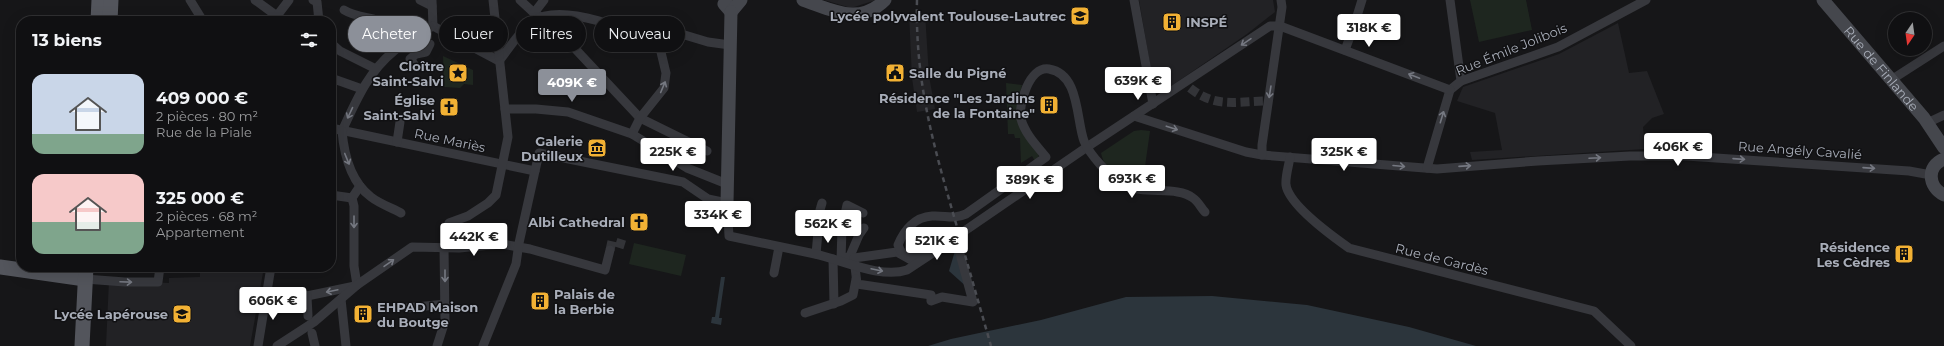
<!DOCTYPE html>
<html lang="fr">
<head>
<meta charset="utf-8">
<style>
	body { margin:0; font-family:Montserrat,sans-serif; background:#1e1e20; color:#f1f3f6; height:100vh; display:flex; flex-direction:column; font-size:15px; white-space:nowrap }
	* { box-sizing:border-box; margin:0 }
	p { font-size:13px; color:#9c9d9f }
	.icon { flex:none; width:22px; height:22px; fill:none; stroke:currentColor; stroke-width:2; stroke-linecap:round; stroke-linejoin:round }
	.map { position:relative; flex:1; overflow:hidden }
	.sheet { position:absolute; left:16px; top:16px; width:320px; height:256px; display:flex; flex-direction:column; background:#101012; border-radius:16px; box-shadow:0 4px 16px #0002,0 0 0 1px #303032 }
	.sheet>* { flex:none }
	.guide { position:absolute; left:348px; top:16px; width:380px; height:36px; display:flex; gap:8px }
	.needle { width:26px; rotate:193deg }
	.fabs { position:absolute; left:1888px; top:12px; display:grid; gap:8px }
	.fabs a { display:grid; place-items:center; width:44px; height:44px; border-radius:50%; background:#101012; box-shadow:0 4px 16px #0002,0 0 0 1px #303032; font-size:20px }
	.price { position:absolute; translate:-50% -34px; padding:0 9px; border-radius:4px; background:#fff; color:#222; font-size:13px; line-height:26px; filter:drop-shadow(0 1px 2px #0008) }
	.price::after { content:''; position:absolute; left:50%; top:24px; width:12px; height:9px; margin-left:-6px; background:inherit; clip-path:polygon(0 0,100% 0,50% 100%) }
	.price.selected { background:#8c9099; color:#fff }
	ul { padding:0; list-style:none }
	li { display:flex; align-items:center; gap:12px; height:100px; padding:0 16px }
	li span { display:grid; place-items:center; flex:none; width:112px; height:80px; border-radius:12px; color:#555 }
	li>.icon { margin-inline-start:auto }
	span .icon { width:48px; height:48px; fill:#fffc; stroke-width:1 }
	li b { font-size:17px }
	h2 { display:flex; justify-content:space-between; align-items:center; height:48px; padding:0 16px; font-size:17px }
	.pill { padding:0 14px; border-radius:18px; background:#101012; box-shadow:0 4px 16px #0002,0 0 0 1px #303032; font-size:14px; line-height:36px }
	.pill.selected { background:#8c9099; color:#fff }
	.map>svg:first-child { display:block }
	.built { fill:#222225 }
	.green { fill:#1e261f }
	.water { fill:#2c353c }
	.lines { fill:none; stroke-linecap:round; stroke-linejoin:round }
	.street-tunnel { stroke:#333438; stroke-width:9; stroke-dasharray:9 4.5; stroke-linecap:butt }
	.street { stroke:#37383d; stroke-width:9 }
	.secondary { stroke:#45474d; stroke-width:13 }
	.primary { stroke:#53555c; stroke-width:15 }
	.rail { stroke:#4a4c52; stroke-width:2.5; stroke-dasharray:5 4; stroke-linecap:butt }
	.oneway { stroke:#757881 }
	.labels { text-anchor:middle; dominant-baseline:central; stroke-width:3; stroke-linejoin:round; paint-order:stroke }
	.poi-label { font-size:13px; font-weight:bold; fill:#a8adb8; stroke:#111113; text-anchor:end }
	.street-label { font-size:13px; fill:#a8adb8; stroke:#111113 }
</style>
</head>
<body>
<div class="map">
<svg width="1944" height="346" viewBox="0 0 1944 346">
	<rect width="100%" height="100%" fill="#161618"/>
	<g class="built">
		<polygon points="824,0 876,0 851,8"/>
		<polygon points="1139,0 1273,0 1275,12 1247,34 1164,91 1154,88"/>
		<polygon points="909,13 925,13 929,76 935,109 917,112 912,78"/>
		<polygon points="1618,23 1629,73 1647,71 1664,114 1652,118 1643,127 1645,149 1472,160 1470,152 1502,150 1495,113 1457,101 1463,87 1559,54"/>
		<polygon points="200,267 264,267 250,346 106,346 109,280 169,283 169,278 200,277"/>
	</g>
	<g class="green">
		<polygon points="1470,0 1526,0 1532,30 1479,42"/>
		<polygon points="443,56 473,70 473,85 464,84 460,88 444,87"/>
		<polygon points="1006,83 1022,85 1017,106 1039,154 1038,158 1035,161 1032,156 1021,163 1020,138 1015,138 1014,134 1008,134"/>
		<path d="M1141,130L1150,131L1142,188C1124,182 1105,173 1101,153L1134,131Z"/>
		<polygon points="634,243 686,255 681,276 629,264"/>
	</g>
	<g class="water">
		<polygon points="957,244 969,289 949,271"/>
		<polygon points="721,277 725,277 719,318 722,318 721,325 711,323 712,317 715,317"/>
		<polygon points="1212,296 1307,305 1409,327 1476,346 928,346 951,339 1041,320 1126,297"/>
	</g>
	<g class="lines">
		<g class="street-tunnel">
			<path d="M1190,88C1216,109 1238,101 1268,101"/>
			<polyline points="610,250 612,241 628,246"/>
		</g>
		<g class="street">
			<polyline points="190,0 203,21"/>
			<polyline points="255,0 277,16"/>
			<polyline points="313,0 317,2 319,21"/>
			<polyline points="420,0 432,6"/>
			<polyline points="432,0 433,26"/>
			<polyline points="520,0 534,13 551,23 640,118 707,151"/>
			<polyline points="1134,0 1153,104"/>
			<polyline points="1450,0 1461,81"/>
			<path d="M344,10C357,18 372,17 385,23C394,28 400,37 405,44"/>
			<polyline points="534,13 544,0"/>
			<polyline points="238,20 238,21"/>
			<polyline points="273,21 289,0"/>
			<path d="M433,26L499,61C508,50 521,29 533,21C562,2 634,30 660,48"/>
			<polyline points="1353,29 1362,0"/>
			<polyline points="331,43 340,51 376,69"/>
			<polyline points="660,48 673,35 678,33 708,42 730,45"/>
			<polyline points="1345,50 1351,34"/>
			<polyline points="414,64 410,59 416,54 426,52 430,44"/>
			<polyline points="331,78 362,89"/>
			<polyline points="1891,80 1944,46"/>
			<polyline points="1450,90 1461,81 1558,47 1646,0"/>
			<polyline points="505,109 536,109 568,112 632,134 640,118 664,88 666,73 660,48"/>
			<polyline points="1134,116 1246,152 1262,155 1437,169 1538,161 1630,156 1686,156 1909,171 1931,175"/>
			<polyline points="1927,123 1944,115"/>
			<polyline points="331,128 535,171"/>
			<path d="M342,131C356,101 368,72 394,51C406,41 420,34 433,26"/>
			<path d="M342,131C344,154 351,182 371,197C380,204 392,208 401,213"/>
			<polyline points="632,134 687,168 727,184"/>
			<polyline points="397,142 400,122"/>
			<polyline points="1262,155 1262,145 1282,7 1281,0"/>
			<path d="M1290,157C1289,165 1285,177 1286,185C1289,205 1332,236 1349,248L1594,311L1631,346"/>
			<polyline points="1427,168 1450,90"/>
			<polyline points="331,195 352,198"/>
			<polyline points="863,213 847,205 842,228 841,261 850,256 859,235 864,228"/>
			<polyline points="449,223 468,216 488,203 496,195 508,137 493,0"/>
			<polyline points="963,232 1087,147 1270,26 1280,26 1450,90"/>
			<polygon points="956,239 973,302 942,297 931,301 931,295 857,284 854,258 897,252 913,261"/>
			<path d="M936,249L932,246L925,249L912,258C904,256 901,253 898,245C904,230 915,217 932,216C946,215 952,220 966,214L1046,157C1037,146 1025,134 1021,119C1018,105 1029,66 1049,69C1080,74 1076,120 1084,141C1089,154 1111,178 1122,184C1144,196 1176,185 1193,198C1198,201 1201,208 1205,212"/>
			<polyline points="816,254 820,210 822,203"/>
			<polyline points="833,259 834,304"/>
			<polyline points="774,273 779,247"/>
			<polyline points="85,279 125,282 158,282 160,267"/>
			<polyline points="357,285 354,266 354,206 352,198 360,186"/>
			<polyline points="268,292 307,296 355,286"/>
			<polyline points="307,296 308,316"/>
			<polyline points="341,299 346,346"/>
			<polyline points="407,308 445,304"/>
			<polyline points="805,313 841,301 853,295 856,279"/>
			<polyline points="312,333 315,346"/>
			<polyline points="258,346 271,267"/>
			<polyline points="277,346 314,322 357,285 412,247 459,248 502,244 530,249 605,270 610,250"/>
			<polyline points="437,346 445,321 444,247"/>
			<path d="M483,346L516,264L519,243L539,153L683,182L708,199L727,203L729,236C757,242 786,248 815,254C842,260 881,279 907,270L957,237"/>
		</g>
		<g class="secondary">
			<polyline points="726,0 724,4 731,12"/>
			<path d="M803,0C832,10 859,26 885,0"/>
			<path id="s1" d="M1823,0L1924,118L1944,148"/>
			<polyline points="731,12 741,0"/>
			<path d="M1944,159C1926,166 1928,187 1944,195"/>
			<polyline points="727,203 731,12"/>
		</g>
		<g class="primary">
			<polyline points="98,21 99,0"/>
			<polyline points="110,21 111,0"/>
			<polyline points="0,267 85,279"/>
			<polyline points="82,346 86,267"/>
		</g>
		<path class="rail" d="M917,0C915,81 933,144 955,220C967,262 979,304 991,346"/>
	</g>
	<defs><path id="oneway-shaft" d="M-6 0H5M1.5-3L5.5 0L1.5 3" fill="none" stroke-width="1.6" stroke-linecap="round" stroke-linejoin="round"/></defs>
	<g class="oneway">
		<use href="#oneway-shaft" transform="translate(1246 42) rotate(146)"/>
		<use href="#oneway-shaft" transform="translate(1414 76) rotate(-159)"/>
		<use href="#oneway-shaft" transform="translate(663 87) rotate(-67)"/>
		<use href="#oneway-shaft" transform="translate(1270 92) rotate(99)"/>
		<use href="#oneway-shaft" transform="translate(350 113) rotate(115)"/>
		<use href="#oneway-shaft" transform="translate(1442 117) rotate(-73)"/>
		<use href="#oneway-shaft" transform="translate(1172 128) rotate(18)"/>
		<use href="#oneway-shaft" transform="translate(1595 158) rotate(-3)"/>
		<use href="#oneway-shaft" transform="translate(347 159) rotate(68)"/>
		<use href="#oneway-shaft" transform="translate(1739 159) rotate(4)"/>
		<use href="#oneway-shaft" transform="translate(1399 166) rotate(5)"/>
		<use href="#oneway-shaft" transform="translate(1465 166) rotate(-4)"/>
		<use href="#oneway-shaft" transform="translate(1869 168) rotate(4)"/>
		<use href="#oneway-shaft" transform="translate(354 222) rotate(90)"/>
		<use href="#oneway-shaft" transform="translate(389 263) rotate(-35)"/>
		<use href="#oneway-shaft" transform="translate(877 270) rotate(12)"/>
		<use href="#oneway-shaft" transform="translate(445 276) rotate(90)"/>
		<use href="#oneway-shaft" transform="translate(126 282) rotate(2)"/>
		<use href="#oneway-shaft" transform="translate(332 291) rotate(168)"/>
	</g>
	<defs>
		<symbol id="school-square" viewBox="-11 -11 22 22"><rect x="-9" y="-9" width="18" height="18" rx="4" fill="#f2b134" stroke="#111113"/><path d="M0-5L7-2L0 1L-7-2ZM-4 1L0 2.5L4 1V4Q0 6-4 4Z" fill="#111"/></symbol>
		<symbol id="building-square" viewBox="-11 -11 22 22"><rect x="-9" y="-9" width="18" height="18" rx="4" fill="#f2b134" stroke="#111113"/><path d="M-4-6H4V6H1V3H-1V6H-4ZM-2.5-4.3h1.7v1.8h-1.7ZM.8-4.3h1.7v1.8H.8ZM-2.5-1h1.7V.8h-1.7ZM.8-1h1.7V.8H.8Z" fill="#111"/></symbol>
		<symbol id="sight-square" viewBox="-11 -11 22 22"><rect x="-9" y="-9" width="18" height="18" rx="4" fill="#f2b134" stroke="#111113"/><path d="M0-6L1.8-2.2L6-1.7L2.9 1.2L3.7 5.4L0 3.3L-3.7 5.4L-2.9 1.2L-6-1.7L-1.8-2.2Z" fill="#111"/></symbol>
		<symbol id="civic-square" viewBox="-11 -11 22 22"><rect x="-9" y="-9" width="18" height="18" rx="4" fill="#f2b134" stroke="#111113"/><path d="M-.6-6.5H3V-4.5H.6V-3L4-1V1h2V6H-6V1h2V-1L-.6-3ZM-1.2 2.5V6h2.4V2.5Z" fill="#111"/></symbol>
		<symbol id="church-square" viewBox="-11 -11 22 22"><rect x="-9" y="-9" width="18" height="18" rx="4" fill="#f2b134" stroke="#111113"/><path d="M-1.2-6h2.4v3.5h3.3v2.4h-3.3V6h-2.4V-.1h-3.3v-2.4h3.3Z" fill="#111"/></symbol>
		<symbol id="museum-square" viewBox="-11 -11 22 22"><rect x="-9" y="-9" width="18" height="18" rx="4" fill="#f2b134" stroke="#111113"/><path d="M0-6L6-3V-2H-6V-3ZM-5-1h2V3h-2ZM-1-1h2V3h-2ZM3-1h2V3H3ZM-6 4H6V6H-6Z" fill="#111"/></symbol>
	</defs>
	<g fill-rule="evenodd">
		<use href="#school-square" x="1069" y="5" width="22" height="22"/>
		<use href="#building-square" x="1161" y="11" width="22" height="22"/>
		<use href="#sight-square" x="447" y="62" width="22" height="22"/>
		<use href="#civic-square" x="884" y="62" width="22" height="22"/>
		<use href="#building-square" x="1038" y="94" width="22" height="22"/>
		<use href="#church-square" x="438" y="96" width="22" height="22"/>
		<use href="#museum-square" x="586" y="137" width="22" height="22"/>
		<use href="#church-square" x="628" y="211" width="22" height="22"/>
		<use href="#building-square" x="1893" y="243" width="22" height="22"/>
		<use href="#building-square" x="529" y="290" width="22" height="22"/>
		<use href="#school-square" x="171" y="303" width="22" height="22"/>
		<use href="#building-square" x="352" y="303" width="22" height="22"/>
	</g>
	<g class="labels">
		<g class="poi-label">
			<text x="1066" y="16">Lycée polyvalent Toulouse-Lautrec</text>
			<text x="1186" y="22" text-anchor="start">INSPÉ</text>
			<text x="444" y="66">Cloître<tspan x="444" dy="15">Saint-Salvi</tspan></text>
			<text x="909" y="73" text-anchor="start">Salle du Pigné</text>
			<text x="1035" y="98">Résidence "Les Jardins<tspan x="1035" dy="15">de la Fontaine"</tspan></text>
			<text x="435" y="100">Église<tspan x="435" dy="15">Saint-Salvi</tspan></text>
			<text x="583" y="141">Galerie<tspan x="583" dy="15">Dutilleux</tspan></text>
			<text x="625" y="222">Albi Cathedral</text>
			<text x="1890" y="247">Résidence<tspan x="1890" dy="15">Les Cèdres</tspan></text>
			<text x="554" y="294" text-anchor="start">Palais de<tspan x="554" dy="15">la Berbie</tspan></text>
			<text x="377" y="307" text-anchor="start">EHPAD Maison<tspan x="377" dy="15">du Boutge</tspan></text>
			<text x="168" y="314">Lycée Lapérouse</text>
		</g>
		<g class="street-label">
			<text transform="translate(1511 49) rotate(-22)">Rue Émile Jolibois</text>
			<text stroke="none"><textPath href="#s1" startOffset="90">Rue de Finlande</textPath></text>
			<text transform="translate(450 140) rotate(12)">Rue Mariès</text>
			<text transform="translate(1800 150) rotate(4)">Rue Angély Cavalié</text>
			<text transform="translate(1442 259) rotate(14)">Rue de Gardès</text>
		</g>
	</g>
</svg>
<div class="fabs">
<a><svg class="needle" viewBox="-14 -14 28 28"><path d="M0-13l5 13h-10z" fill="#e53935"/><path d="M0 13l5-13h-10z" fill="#9c9d9f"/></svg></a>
</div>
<b class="price" style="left:1369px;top:48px">318K €</b>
<b class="price" style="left:1138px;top:101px">639K €</b>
<b class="price selected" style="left:572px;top:103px">409K €</b>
<b class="price" style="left:1678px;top:167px">406K €</b>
<b class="price" style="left:673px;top:172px">225K €</b>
<b class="price" style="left:1344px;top:172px">325K €</b>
<b class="price" style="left:1132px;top:199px">693K €</b>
<b class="price" style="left:1030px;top:200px">389K €</b>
<b class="price" style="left:718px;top:235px">334K €</b>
<b class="price" style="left:828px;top:244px">562K €</b>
<b class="price" style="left:474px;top:257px">442K €</b>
<b class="price" style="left:937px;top:261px">521K €</b>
<b class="price" style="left:273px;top:321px">606K €</b>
<div class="guide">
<a class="pill selected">Acheter</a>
<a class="pill">Louer</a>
<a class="pill">Filtres</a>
<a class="pill">Nouveau</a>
</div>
<section class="sheet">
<h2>13 biens<svg class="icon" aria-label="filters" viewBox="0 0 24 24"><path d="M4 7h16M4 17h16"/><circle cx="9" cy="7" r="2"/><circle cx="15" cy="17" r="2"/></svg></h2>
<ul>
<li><span style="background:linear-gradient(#c9d6e8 75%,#7fa58c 0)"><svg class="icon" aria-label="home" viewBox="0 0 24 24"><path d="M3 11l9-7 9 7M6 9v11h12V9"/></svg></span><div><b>409 000 €</b><p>2 pièces · 80 m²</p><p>Rue de la Piale</p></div></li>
<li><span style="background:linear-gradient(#f6c9c9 60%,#7fa58c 0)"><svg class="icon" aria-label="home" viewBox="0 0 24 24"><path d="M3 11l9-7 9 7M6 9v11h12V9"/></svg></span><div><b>325 000 €</b><p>2 pièces · 68 m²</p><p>Appartement</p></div></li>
</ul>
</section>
</div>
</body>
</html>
